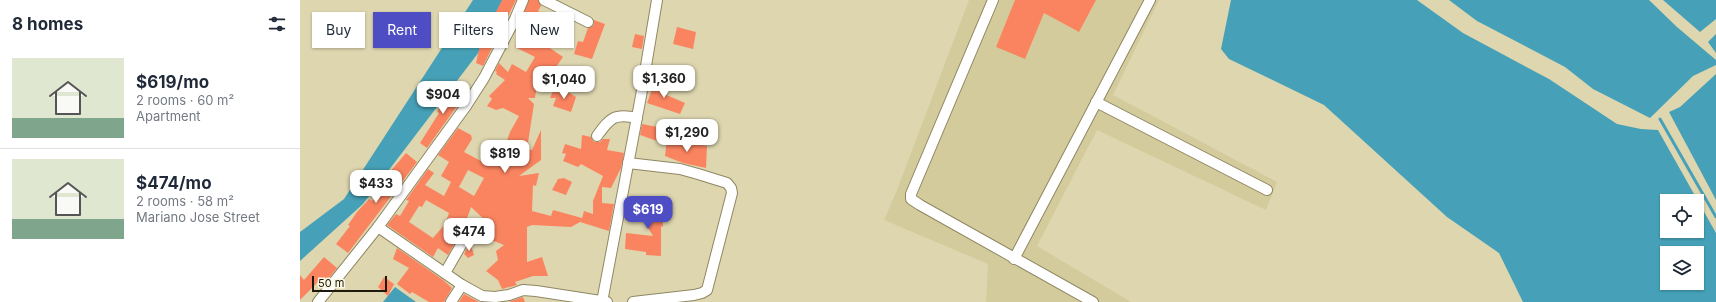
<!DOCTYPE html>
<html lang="en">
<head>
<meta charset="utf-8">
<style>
	body { margin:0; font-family:Inter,sans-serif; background:#f2f2f3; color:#1f2937; height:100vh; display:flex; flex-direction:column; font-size:15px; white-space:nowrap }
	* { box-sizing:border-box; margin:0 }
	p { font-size:13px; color:#747a83 }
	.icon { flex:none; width:22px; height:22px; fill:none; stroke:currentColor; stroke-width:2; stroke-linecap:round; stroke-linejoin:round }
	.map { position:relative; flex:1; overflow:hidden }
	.side { display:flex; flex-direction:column; background:#fff; width:300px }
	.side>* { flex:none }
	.hud { position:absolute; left:12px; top:12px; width:380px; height:36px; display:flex; gap:8px }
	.buttons { position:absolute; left:1360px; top:194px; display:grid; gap:8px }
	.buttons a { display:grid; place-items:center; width:44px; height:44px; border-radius:0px; background:#fff; box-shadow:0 1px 3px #0004; font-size:20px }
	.scale { position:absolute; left:12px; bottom:10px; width:75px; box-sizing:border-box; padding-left:4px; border:2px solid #1d1a0b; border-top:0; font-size:11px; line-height:14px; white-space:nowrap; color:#1d1a0b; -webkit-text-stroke:3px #fbf7e3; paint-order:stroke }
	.price { position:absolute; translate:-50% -34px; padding:0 9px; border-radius:8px; background:#fff; color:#222; font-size:13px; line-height:26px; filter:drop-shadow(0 1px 2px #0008) }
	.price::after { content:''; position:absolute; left:50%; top:24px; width:12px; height:9px; margin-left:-6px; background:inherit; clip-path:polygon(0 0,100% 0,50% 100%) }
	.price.selected { background:#4e4dc3; color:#fff }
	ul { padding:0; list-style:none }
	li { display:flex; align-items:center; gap:12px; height:100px; padding:0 12px }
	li+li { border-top:1px solid #e0e1e3 }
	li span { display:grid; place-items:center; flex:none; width:112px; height:80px; border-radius:0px; color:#555 }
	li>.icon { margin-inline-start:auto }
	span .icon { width:48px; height:48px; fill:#fffc; stroke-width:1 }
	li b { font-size:17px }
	h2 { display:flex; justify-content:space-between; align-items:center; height:48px; padding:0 12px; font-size:17px }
	.tag { padding:0 14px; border-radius:0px; background:#fff; box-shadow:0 1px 3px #0004; font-size:14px; line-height:36px }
	.tag.selected { background:#4e4dc3; color:#fff }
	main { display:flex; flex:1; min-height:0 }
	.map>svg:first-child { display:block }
	.built { fill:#d4cb9c }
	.water { fill:#46a1b8; fill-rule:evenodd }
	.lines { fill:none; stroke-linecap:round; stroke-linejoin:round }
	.stream { stroke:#46a1b8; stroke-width:3 }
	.building { fill:#fb8460; fill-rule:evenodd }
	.minor-casing { stroke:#8f8762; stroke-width:12 }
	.minor { stroke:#fff; stroke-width:10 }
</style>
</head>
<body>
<main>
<section class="side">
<h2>8 homes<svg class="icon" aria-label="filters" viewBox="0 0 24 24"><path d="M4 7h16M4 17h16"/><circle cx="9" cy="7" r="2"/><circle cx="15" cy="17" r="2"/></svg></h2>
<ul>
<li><span style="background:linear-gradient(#dfe7d0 75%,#7fa58c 0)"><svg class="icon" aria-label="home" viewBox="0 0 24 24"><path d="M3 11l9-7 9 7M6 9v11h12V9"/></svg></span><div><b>$619/mo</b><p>2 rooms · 60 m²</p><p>Apartment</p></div></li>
<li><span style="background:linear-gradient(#dfe7d0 75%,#7fa58c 0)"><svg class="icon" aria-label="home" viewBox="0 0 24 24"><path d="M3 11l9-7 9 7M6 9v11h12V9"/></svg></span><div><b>$474/mo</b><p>2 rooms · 58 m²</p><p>Mariano Jose Street</p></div></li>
</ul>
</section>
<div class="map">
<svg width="1416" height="302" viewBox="0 0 1416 302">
	<rect width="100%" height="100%" fill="#ded6af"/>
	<polygon class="built" points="669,0 859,0 813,95 977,182 966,210 797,130 737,246 831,302 686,302 688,264 584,220 597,190"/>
	<g class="water">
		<polygon points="173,0 207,0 182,48 63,204 0,261 0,232 44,199"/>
		<path d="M931,0H1117L1163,33L1249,79L1317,124L1341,129L1358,130L1416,233V302H1223L1199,253L1147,217L1024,105L929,59L921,49ZM1367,201H1397V231H1367ZM1367,253H1397V283H1367Z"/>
		<polygon points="1149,0 1349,0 1377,27 1416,60 1416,65 1393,76 1350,118 1293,89 1265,67 1177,21"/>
		<polygon points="1363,0 1416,0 1416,19 1400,32"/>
		<polygon points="1416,34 1416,53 1408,42"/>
		<polygon points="1416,74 1416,200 1369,112 1380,107"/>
		<polygon points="95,287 116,302 83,302"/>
	</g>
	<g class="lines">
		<polyline class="stream" points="1360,119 1416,217"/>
	</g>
	<g class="building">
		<polygon points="202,0 216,0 183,66 176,63 181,41"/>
		<path d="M229,0H238L241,6L238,11L256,20L244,44L263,57L252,73L245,68L237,84L235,98H228L234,104L227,149L232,150L241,130V160L219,176L239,173L236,186L233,185L232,211L251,216L253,210L282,218L284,211L293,214V201L303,176L281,164L278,167L263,161L266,154L262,153L265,144L281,149L282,135L291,137L293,141L296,142H300L303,139H310L307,150L324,153L321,168L311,188L302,187V203L314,204L309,231L280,222L271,227L232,225L227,227V262L242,257L248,276H233L215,282L217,285L202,289L198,280L186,271L198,260L196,251L204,245L179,235L186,221L171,207L164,227L148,255L138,248L133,257L87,225L96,214L100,216L109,201L106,200L128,169L134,173L125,185L144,196L151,182L141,176L149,162L138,155L158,128L171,135L172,139L164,152L181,161L190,149L202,155L210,132L219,116L203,108L196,110L187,106L192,99L189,96L205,80L196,74L197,72L195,71L199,63L208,72L212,64L226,72L235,57L215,47L224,30L218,27ZM168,170L184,178L174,196L159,187ZM126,200L149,213L145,224L133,238L109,222L119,206L122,207Z"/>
		<polygon points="715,0 796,0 779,32 744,13 725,59 696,47"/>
		<polygon points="294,20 305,24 292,59 274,54 278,41 283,42 288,28 294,25"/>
		<polygon points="377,27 396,32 393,49 373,44"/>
		<polygon points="335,34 344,36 342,49 332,47"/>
		<polygon points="356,79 366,83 362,93 385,103 380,114 347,103"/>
		<polygon points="160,88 167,92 127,148 120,143 139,113 137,112 146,99 145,98 149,91 155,94"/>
		<polygon points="263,89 276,97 271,112 253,106 256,98 250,98 253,91"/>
		<polygon points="342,124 363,128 363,143 340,135"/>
		<polygon points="367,139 407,146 406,168 383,163 365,156"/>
		<polygon points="106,153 117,162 48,253 36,244 50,226 48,225 57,212 69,199 72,201 92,175 89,173"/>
		<polygon points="264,178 272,182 266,195 252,190 258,179"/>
		<polygon points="342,201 362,203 363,227 361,226 361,256 346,255 346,252 325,249 326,233 353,236 338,211"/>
		<polygon points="170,243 174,255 168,258 164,254"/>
		<polygon points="97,248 143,280 152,288 144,302 129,302 112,292 110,294 97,284 109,268 93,259"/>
		<polygon points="24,257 37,268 23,285 19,281 0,300 0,275 4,280"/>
		<polygon points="84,277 94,284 88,296 78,287"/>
		<polygon points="164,294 179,302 180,302 159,302"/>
		<polygon points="223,297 225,302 209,302 211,301"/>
	</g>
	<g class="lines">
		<defs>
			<g id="minor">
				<polyline points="244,0 288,22"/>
				<polyline points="693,0 611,194 611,199 620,205 793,302"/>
				<polyline points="796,102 967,190"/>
				<path d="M297,136C310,118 314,113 337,118"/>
				<polyline points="328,163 380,169 398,174 427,183 431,188 432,193 407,290 402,293 394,295 333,302"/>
				<polyline points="78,227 162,285 182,296 195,297 209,295 223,290 236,291 307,302"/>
				<polyline points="714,259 850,0"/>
				<polyline points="145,273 172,226"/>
				<polyline points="18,302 78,227 166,106 184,78 215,19 223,0"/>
				<polyline points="151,302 162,285"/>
				<polyline points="302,302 341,96 357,0"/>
			</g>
		</defs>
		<use href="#minor" class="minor-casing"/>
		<use href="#minor" class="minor"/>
	</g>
</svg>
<div class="buttons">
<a><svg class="icon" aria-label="locate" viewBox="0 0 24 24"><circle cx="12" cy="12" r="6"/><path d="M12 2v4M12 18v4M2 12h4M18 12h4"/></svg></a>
<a><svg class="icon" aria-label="layers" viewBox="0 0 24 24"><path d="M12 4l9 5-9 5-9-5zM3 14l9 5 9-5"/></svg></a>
</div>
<div class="scale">50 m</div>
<b class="price" style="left:364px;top:99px">$1,360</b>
<b class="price" style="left:264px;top:100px">$1,040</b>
<b class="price" style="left:143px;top:115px">$904</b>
<b class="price" style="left:387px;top:153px">$1,290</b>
<b class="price" style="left:205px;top:174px">$819</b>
<b class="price" style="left:76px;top:204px">$433</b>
<b class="price selected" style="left:348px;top:230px">$619</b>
<b class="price" style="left:169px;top:252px">$474</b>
<div class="hud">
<a class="tag">Buy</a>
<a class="tag selected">Rent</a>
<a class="tag">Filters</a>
<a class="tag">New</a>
</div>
</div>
</main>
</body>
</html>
